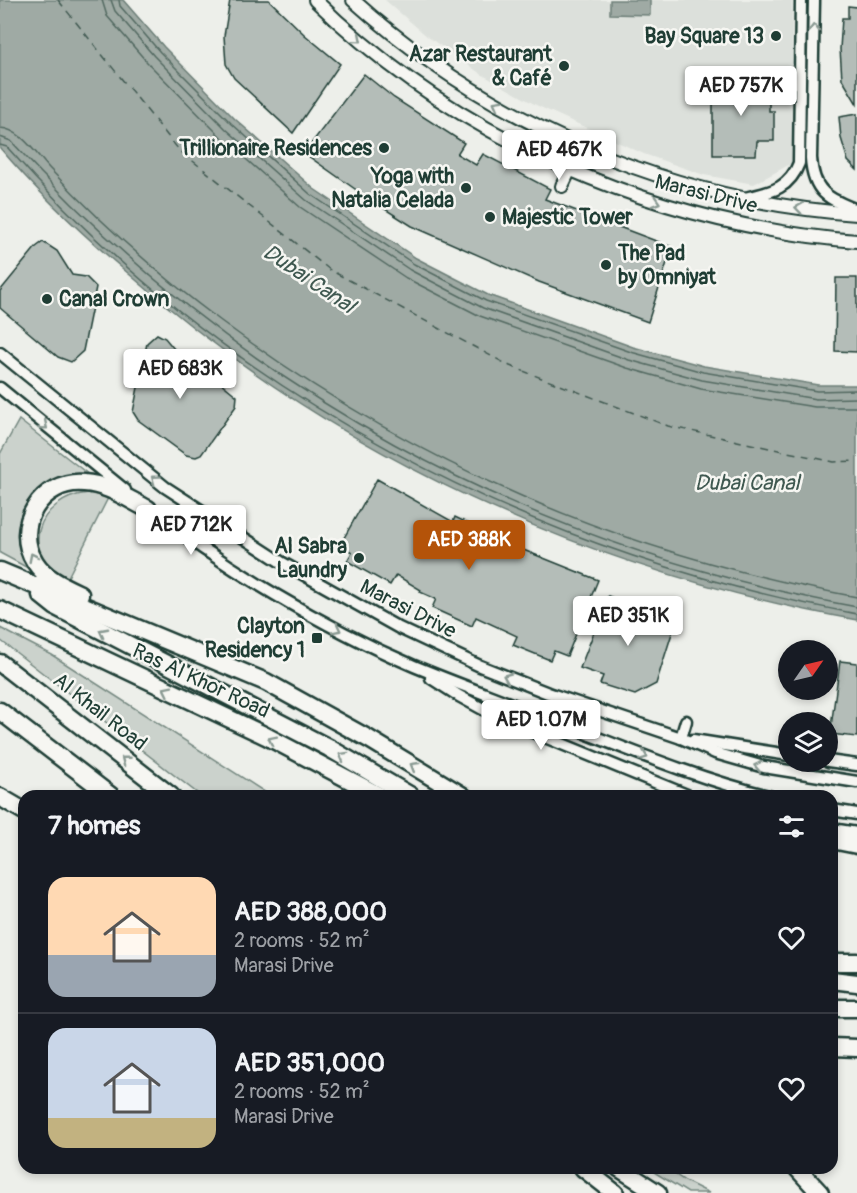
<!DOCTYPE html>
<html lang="en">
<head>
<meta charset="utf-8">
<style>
	body { margin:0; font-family:Pangolin,sans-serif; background:#242831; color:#f1f3f6; height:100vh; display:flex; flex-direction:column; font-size:22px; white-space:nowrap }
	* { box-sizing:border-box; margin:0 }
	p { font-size:20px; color:#9ea1a6 }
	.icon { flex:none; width:33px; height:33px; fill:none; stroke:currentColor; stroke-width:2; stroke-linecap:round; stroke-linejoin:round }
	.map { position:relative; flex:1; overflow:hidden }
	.panel { position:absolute; left:18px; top:790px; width:820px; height:384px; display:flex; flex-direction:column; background:#171b24; border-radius:18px; box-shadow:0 3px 9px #0003 }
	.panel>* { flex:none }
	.needle { width:39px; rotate:56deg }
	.tools { position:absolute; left:778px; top:640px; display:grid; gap:12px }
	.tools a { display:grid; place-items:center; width:60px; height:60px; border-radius:50%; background:#171b24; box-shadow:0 3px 9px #0003; font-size:30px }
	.price { position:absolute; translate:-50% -51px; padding:0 14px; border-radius:6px; background:#fff; color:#222; font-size:20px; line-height:39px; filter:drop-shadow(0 2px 3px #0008) }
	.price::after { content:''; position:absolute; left:50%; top:36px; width:18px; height:14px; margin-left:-9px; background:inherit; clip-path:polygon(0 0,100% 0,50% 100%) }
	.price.current { background:#b45309; color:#fff }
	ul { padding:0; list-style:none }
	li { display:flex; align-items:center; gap:18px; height:150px; padding:0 30px }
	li+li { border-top:2px solid #363941 }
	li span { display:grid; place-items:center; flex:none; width:168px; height:120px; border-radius:18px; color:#555 }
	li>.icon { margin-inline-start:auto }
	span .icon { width:72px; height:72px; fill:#fffc; stroke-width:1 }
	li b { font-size:26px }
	h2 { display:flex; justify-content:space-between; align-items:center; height:72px; padding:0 30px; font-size:26px }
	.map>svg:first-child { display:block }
	.built { fill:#dce0db }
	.green { fill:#cbd2cc; stroke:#758880; stroke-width:1.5 }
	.water { fill:#9faaa4; stroke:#6c7e77; stroke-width:1.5 }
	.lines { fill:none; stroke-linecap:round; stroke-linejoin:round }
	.shore { stroke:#526961; stroke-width:1.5 }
	.ferry { stroke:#3f5850; stroke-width:1.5; stroke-dasharray:8 6; stroke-linecap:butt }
	.building { fill:#b4bdb8; stroke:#1f3d34; stroke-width:1.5 }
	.tertiary-casing { stroke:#1f3d34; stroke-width:15 }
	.secondary-casing { stroke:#1f3d34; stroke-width:16 }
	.motorway-casing { stroke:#1f3d34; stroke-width:21 }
	.tertiary { stroke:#f6f6f2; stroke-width:10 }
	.secondary { stroke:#f6f6f2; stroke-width:12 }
	.motorway { stroke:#f6f6f2; stroke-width:16 }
	.oneway { stroke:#8a9a93 }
	.poi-dot { fill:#1f3d34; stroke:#f6f6f2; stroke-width:2 }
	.labels { text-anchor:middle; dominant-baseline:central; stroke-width:5; stroke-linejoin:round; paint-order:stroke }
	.poi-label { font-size:21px; font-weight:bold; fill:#1f3d34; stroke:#f6f6f2; text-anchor:end }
	.street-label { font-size:21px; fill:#1f3d34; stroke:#f6f6f2 }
	.water-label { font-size:22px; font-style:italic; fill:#3f5850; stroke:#f6f6f2 }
</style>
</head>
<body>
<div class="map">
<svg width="857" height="1193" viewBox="0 0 857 1193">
	<rect width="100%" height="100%" fill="#edefea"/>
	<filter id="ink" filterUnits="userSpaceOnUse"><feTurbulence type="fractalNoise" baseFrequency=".0167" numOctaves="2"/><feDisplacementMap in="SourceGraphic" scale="12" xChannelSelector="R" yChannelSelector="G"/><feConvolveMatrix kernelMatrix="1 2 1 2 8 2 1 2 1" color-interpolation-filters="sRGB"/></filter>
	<g filter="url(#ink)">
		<polygon class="built" points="385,0 792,0 794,162 754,184 704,175 644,154 536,105 481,74 428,37"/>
		<g class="green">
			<polygon points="19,420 93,478 28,505 39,574 0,553 0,454"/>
			<path d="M88,493L108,498L66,581C18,554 36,499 88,493Z"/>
			<polygon points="0,628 52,655 271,796 201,796 0,640"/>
			<polygon points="649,1169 667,1169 685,1181 709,1193 688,1193"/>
		</g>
		<g class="water">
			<path d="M0,0H123L164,47L235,119L314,189L416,258L488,295L633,347L704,366L818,385H857V620C587,571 335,456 129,274C83,235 39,194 0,148Z"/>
			<polygon points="610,0 650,0 650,15 610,14"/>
		</g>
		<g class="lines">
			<g class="shore">
				<polyline points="102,0 107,16 147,62 220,136 300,207 406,278 480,316 627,368 701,389 815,407 857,407"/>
				<polyline points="111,0 115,11 154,56 226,129 306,200 410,270 483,308 629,360 702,380 816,399 857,398"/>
				<polyline points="119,0 120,6 160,52 231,123 310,194 414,264 486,301 631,352 703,372 817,391 857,390"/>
				<path d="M0,128C21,129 36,154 49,168C101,223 159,275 221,321C414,464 620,554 857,597"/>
				<path d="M0,137L11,141C239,390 525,546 857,607"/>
				<path d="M0,145L7,147C226,396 533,554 857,614"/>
			</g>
			<polyline class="ferry" points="58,0 179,150 330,270 510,366 668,426 834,462 857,461"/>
		</g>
		<g class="building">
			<polygon points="230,0 269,0 305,35 340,64 293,133 234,78 226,64 224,36"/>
			<polygon points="848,6 857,7 857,104 842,79 840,49 842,18 848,18"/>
			<polygon points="364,74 394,98 464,143 457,154 476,165 483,154 550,189 545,199 672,247 648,322 539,282 412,226 372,201 304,153"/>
			<polygon points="713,80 769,80 769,111 774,111 774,141 757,141 756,155 713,155"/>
			<polygon points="857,114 857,170 848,161 841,138 839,117"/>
			<polygon points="43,242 57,251 72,275 86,277 96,287 83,351 71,362 58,357 0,308 0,291 36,247"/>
			<polygon points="836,278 857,278 857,352 835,351"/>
			<polygon points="157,334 165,338 195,374 221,383 237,396 236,406 201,455 196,457 186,455 138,420 133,412 147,343"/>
			<polygon points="377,479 453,522 455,517 521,549 598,580 567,656 554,651 550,660 513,645 517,636 476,617 472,626 432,608 436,599 420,592 421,590 396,575 390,585 347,561 352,552 340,545"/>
			<polygon points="608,596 666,618 673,630 656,684 635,695 600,684 603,676 580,668"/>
			<polygon points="840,661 857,663 857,737 830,734"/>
		</g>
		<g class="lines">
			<defs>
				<g id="tertiary">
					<path d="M814,0L811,158C813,192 828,199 857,210"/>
					<path d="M749,197C773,192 790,187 799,163L801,0"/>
					<polyline points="0,353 165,487 281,562 399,628 480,666 548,693 681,738 715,753 764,767 857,782"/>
					<polyline points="0,388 125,490"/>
					<path d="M145,506C223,567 323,627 414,666C460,685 508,702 554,721C625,748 695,778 769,796"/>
					<polyline points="431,678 459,696 501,719 689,796"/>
					<polyline points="681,738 686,721"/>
					<polyline points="693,740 789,755"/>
					<polyline points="828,761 857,765"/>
					<polyline points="832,810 857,814"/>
					<polyline points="832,829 857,833"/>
				</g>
				<g id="secondary">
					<path d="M315,0C459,141 657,225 857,241"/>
					<path d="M353,0C492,125 671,201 857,214"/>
					<polyline points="562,186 570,169"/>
				</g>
				<g id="motorway">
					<polyline points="0,571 266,682 369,739 463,796"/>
					<path d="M80,594C63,586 45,578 35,562C12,526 42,479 84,483C107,484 128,499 148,509"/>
					<polyline points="41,595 56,607 329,748 411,796"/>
					<polyline points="0,610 266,736 380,796"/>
					<polyline points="0,663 171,796"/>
					<polyline points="0,711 111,796"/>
					<polyline points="0,797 24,811"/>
					<polyline points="832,840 857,845"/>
					<polyline points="832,962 857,962"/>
					<polyline points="832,980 857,983"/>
					<polyline points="832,1008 857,1008"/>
					<polyline points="832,1047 857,1048"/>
					<polyline points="583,1168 615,1193"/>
					<polyline points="619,1168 658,1193"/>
					<polyline points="797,1168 820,1193"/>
				</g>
			</defs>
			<use href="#tertiary" class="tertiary-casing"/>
			<use href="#secondary" class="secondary-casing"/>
			<use href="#motorway" class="motorway-casing"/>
			<use href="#tertiary" class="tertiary"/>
			<use href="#secondary" class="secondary"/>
			<use href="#motorway" class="motorway"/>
		</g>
		<defs><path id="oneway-chevron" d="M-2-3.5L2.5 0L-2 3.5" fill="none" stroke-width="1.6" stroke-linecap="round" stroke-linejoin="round" transform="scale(1.5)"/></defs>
		<g class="oneway">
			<use href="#oneway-chevron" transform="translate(814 28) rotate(-89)"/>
			<use href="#oneway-chevron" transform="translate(358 39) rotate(40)"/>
			<use href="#oneway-chevron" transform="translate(497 104) rotate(-151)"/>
			<use href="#oneway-chevron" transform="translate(656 202) rotate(17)"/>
			<use href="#oneway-chevron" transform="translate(799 208) rotate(-172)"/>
			<use href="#oneway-chevron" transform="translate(44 426) rotate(40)"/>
			<use href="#oneway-chevron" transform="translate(155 479) rotate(-143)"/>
			<use href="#oneway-chevron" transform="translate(33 557) rotate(-117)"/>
			<use href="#oneway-chevron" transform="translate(337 629) rotate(27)"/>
			<use href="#oneway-chevron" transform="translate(103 632) rotate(-152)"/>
			<use href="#oneway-chevron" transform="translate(507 677) rotate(-158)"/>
			<use href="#oneway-chevron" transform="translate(167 690) rotate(-154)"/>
			<use href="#oneway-chevron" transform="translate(272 740) rotate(-154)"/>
			<use href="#oneway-chevron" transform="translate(343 756) rotate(-151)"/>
			<use href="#oneway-chevron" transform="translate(644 756) rotate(21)"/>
			<use href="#oneway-chevron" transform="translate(125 760) rotate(-142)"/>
			<use href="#oneway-chevron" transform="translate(414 766) rotate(-149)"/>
			<use href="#oneway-chevron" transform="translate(758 766) rotate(-168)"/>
		</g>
	</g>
	<g class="poi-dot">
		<circle cx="776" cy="36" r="6"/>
		<circle cx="564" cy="66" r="6"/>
		<circle cx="384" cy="148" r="6"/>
		<circle cx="466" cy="188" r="6"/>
		<circle cx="490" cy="217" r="6"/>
		<circle cx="606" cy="265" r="6"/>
		<circle cx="47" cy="299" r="6"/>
		<circle cx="359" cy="558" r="6"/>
		<rect x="311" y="632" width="12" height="12" rx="3"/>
	</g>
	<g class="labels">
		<g class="poi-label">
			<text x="764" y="36">Bay Square 13</text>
			<text x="552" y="54">Azar Restaurant<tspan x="552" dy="24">&amp; Café</tspan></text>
			<text x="372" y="148">Trillionaire Residences</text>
			<text x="454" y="176">Yoga with<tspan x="454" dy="24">Natalia Celada</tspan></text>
			<text x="502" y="217" text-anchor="start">Majestic Tower</text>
			<text x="618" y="253" text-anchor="start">The Pad<tspan x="618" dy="24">by Omniyat</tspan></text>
			<text x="59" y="299" text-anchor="start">Canal Crown</text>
			<text x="347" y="546">Al Sabra<tspan x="347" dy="24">Laundry</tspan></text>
			<text x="305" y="626">Clayton<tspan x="305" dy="24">Residency 1</tspan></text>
		</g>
		<g class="street-label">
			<text transform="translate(706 194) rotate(14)">Marasi Drive</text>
			<text transform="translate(408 609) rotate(27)">Marasi Drive</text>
			<text transform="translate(201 681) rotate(25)">Ras Al Khor Road</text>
			<text transform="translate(100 712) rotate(38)">Al Khail Road</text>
		</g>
		<g class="water-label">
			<text transform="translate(309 279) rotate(34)">Dubai Canal</text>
			<text x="747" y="483">Dubai Canal</text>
		</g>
	</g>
</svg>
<div class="tools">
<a><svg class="needle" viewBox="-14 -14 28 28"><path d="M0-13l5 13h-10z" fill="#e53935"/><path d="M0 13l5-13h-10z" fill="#9ea1a6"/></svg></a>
<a><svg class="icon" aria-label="layers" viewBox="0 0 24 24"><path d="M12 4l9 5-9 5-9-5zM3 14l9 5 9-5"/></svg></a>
</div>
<b class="price" style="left:741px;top:117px">AED 757K</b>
<b class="price" style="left:559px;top:181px">AED 467K</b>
<b class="price" style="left:180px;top:400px">AED 683K</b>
<b class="price" style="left:191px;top:556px">AED 712K</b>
<b class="price current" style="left:469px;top:571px">AED 388K</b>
<b class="price" style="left:628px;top:647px">AED 351K</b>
<b class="price" style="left:541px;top:751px">AED 1.07M</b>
<section class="panel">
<h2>7 homes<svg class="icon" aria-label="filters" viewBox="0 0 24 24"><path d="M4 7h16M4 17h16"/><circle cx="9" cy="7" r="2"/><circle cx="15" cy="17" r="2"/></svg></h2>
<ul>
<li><span style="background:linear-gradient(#ffd9b3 65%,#9aa5b1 0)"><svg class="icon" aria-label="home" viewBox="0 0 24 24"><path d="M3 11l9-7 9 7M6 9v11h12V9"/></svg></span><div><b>AED 388,000</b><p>2 rooms · 52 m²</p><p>Marasi Drive</p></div><svg class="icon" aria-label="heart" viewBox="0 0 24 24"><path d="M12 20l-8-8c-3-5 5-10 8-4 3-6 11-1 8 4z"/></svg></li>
<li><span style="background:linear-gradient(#c9d6e8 75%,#c2b280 0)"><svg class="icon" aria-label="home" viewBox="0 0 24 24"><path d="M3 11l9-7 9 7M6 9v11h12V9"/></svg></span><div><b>AED 351,000</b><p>2 rooms · 52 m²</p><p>Marasi Drive</p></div><svg class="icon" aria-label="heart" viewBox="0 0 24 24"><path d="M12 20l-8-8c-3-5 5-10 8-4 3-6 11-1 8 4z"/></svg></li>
</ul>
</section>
</div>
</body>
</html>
